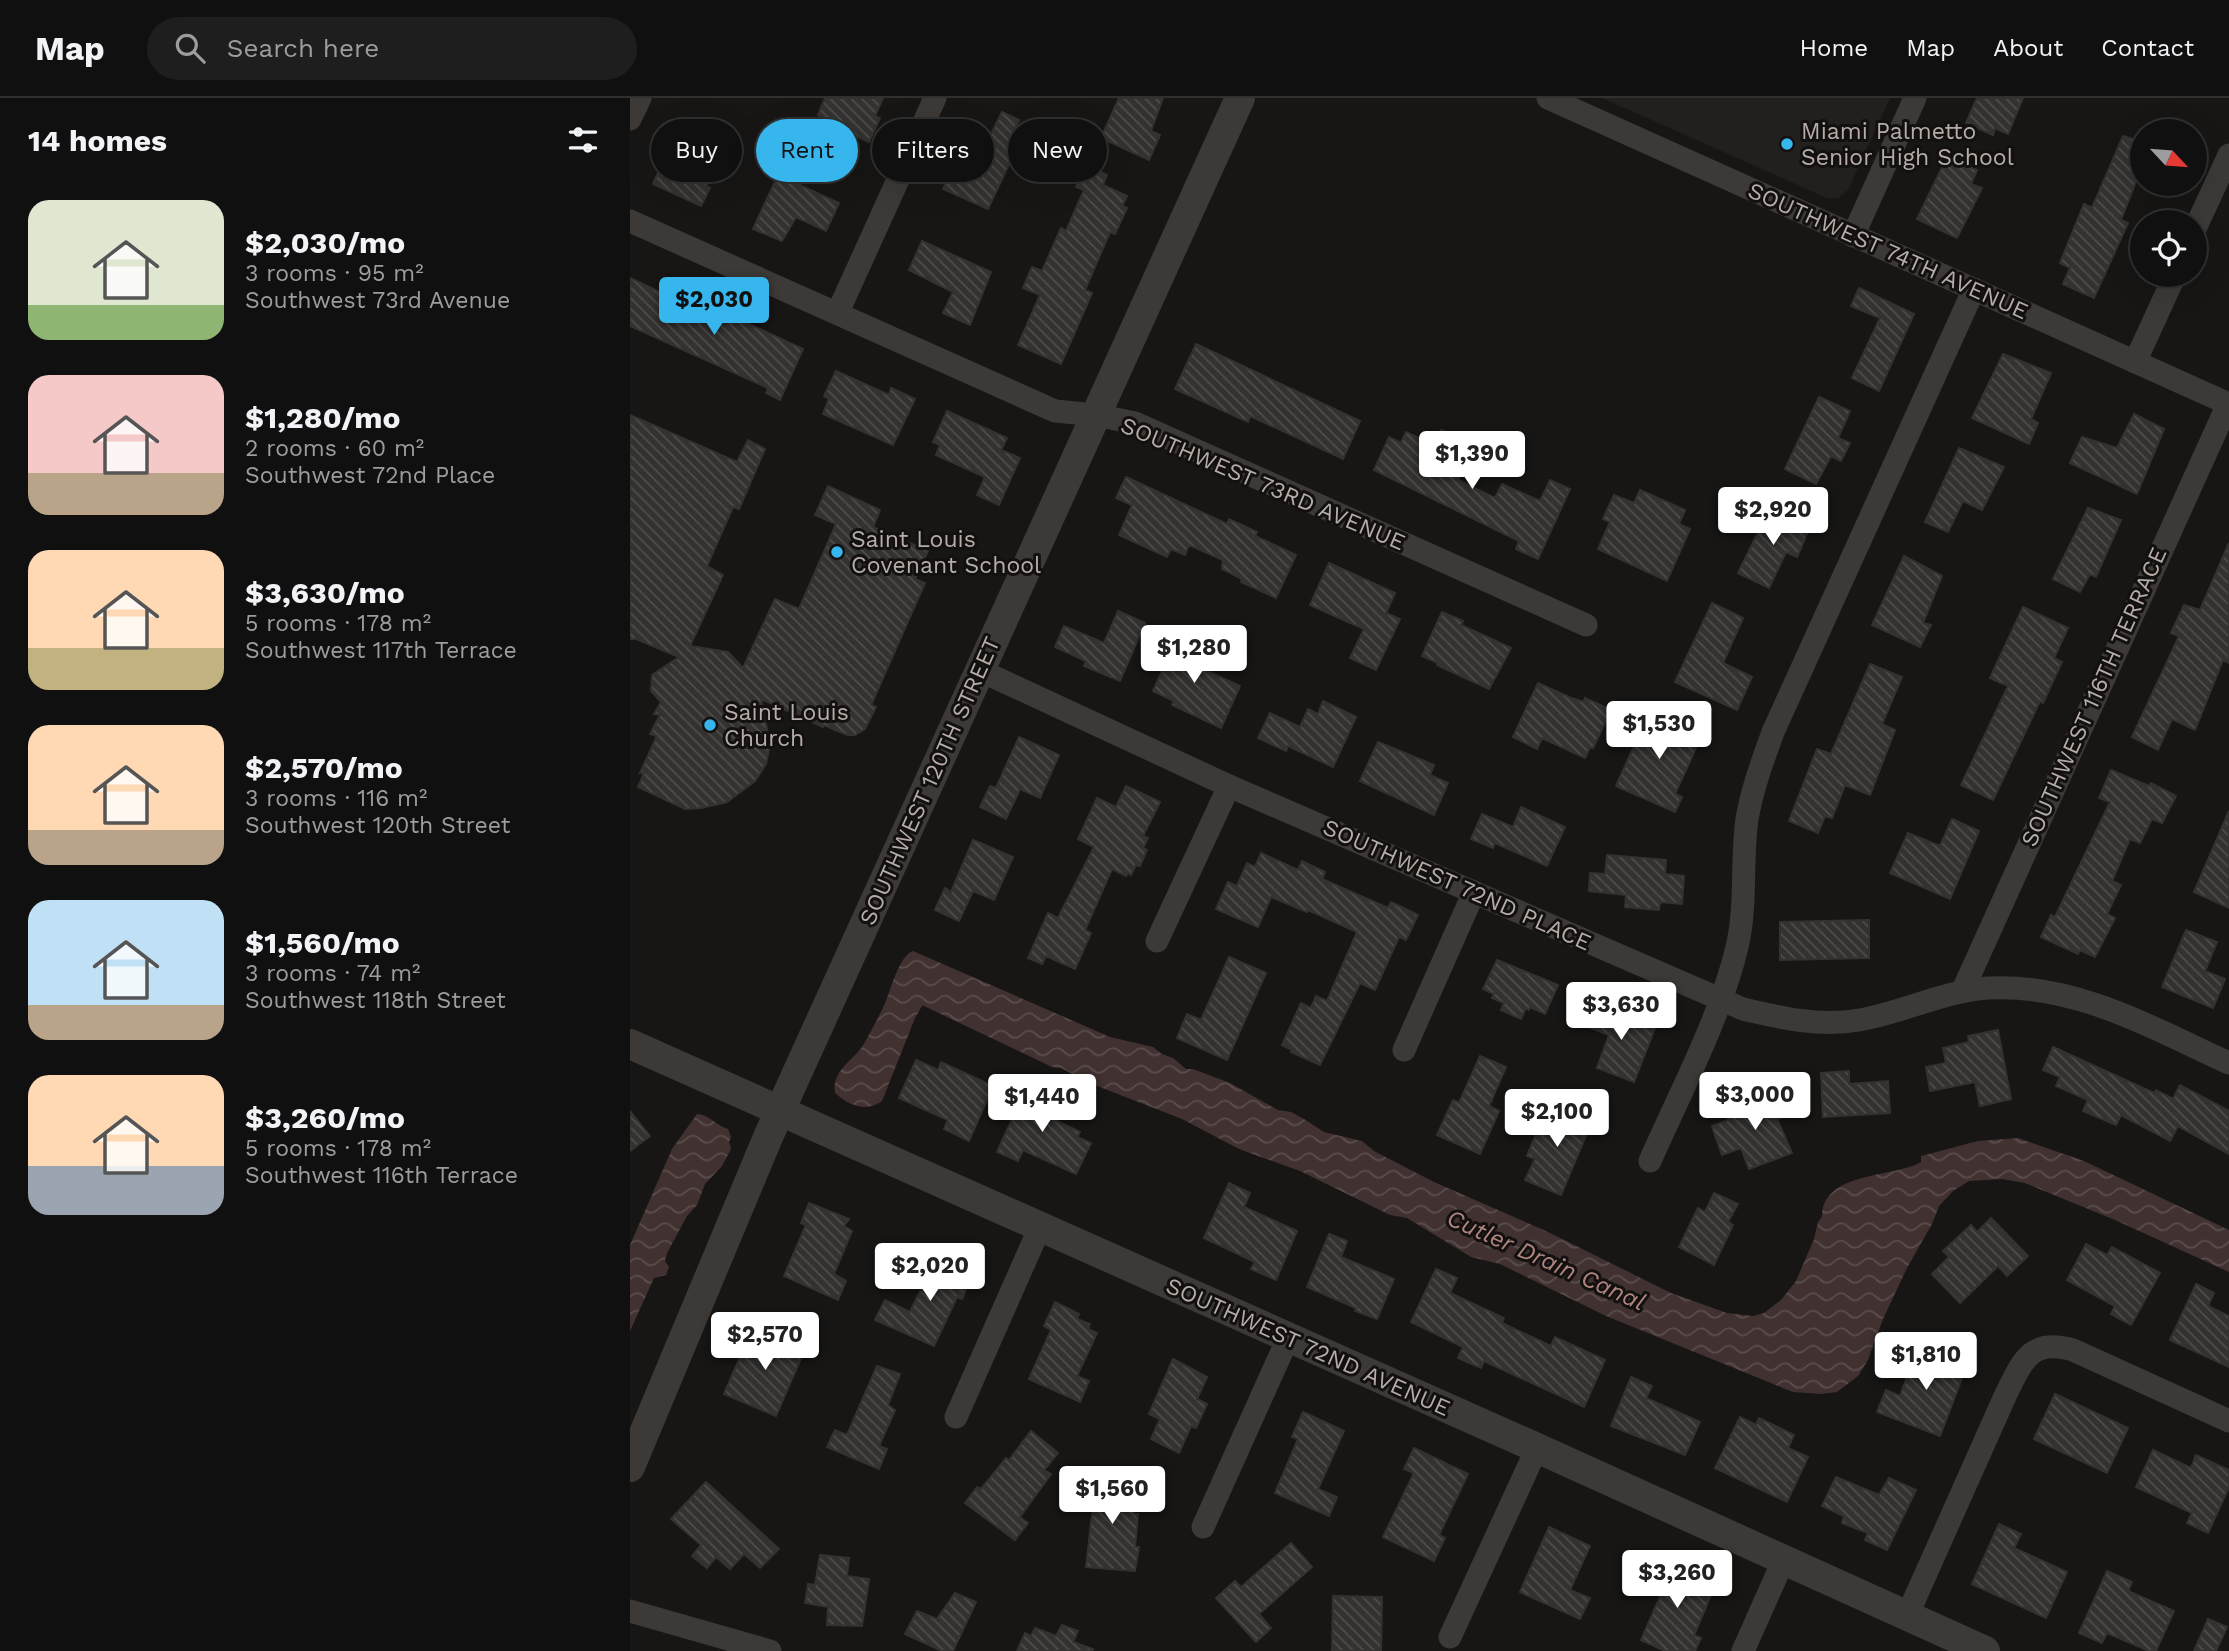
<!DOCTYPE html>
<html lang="en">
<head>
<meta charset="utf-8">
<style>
	body { margin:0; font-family:"Work Sans",sans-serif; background:#1e1e1e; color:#f1f3f6; height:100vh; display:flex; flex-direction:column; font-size:26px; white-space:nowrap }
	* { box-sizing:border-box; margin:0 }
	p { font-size:23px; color:#9c9d9f }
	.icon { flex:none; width:38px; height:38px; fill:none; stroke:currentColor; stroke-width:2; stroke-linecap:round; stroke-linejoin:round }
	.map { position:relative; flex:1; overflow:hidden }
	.drawer { display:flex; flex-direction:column; background:#111010; width:630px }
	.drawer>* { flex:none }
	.top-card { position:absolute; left:21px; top:21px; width:665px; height:63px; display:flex; gap:14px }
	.needle { width:46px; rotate:116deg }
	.tools { position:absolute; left:1500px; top:21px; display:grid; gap:14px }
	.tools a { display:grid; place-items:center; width:77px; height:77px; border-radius:50%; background:#111010; box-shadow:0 7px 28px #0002,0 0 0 2px #303030; font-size:35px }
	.price { position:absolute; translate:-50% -60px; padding:0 16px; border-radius:7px; background:#fff; color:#222; font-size:23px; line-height:46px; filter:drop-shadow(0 2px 4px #0008) }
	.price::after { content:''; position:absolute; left:50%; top:42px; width:21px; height:16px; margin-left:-10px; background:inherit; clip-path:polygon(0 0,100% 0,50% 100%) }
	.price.on { background:#37b5ed; color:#111 }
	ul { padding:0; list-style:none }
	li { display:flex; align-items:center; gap:21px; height:175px; padding:0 28px }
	li span { display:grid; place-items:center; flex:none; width:196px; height:140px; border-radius:21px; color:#555 }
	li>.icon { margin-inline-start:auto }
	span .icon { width:84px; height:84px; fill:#fffc; stroke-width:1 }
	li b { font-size:30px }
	h2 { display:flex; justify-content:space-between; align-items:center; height:84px; padding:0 28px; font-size:30px }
	.pill { padding:0 24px; border-radius:32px; background:#111010; box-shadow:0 7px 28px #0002,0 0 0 2px #303030; font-size:24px; line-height:63px }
	.pill.on { background:#37b5ed; color:#111 }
	header { display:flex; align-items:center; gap:42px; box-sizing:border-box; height:98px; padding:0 35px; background:#111010; border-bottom:2px solid #303030 }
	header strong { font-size:33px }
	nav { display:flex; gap:38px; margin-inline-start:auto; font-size:24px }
	.search { width:490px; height:63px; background:#1e1e1e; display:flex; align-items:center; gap:18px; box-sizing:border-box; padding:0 24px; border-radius:38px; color:#9c9d9f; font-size:26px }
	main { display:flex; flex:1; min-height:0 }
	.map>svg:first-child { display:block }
	.built { fill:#21201e }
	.water { fill:url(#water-waves) }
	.building { fill:url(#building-back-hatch); stroke:#33322f; stroke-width:2 }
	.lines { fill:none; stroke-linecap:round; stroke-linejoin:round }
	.minor { stroke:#3c3936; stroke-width:23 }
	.tertiary { stroke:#3c3936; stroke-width:30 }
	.poi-dot { fill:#37b5ed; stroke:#121110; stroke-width:2.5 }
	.labels { text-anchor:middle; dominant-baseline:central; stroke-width:6; stroke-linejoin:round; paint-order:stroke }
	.poi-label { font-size:23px; fill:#b7aca7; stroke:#121110; text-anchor:start }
	.street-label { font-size:23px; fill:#b7aca7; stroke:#121110 }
	.water-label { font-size:24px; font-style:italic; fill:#b1857f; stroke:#121110 }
</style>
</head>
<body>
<header>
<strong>Map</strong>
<div class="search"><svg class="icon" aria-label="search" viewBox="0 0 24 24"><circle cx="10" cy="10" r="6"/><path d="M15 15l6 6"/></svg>Search here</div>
<nav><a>Home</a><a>Map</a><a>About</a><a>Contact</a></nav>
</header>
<main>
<section class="drawer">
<h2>14 homes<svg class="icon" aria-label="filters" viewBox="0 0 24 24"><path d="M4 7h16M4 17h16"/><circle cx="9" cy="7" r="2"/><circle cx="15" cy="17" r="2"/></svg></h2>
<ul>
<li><span style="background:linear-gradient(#dfe7d0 75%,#8fb573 0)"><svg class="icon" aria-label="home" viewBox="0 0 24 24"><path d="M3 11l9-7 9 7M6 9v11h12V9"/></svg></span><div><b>$2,030/mo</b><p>3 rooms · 95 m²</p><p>Southwest 73rd Avenue</p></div></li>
<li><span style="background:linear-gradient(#f6c9c9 70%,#b9a48a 0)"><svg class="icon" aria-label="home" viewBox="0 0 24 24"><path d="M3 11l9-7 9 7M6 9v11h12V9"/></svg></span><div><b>$1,280/mo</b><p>2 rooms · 60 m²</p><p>Southwest 72nd Place</p></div></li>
<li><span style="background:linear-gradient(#ffd9b3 70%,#c2b280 0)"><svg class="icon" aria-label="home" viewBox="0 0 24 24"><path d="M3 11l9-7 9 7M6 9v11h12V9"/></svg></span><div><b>$3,630/mo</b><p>5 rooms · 178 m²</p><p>Southwest 117th Terrace</p></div></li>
<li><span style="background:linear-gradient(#ffd9b3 75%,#b9a48a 0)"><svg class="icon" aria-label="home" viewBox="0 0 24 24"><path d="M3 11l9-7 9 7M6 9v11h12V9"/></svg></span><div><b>$2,570/mo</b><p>3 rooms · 116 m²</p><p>Southwest 120th Street</p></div></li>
<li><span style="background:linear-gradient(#bfe0f5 75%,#b9a48a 0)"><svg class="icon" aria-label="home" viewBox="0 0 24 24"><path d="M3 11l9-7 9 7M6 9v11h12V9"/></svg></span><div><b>$1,560/mo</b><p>3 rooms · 74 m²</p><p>Southwest 118th Street</p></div></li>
<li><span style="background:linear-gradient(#ffd9b3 65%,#9aa5b1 0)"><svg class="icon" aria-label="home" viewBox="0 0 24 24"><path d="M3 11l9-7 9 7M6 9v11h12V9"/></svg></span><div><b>$3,260/mo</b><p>5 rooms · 178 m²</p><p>Southwest 116th Terrace</p></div></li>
</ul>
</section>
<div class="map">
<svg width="1599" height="1553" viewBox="0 0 1599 1553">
	<defs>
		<pattern id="water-waves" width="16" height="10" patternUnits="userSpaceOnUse" patternTransform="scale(1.75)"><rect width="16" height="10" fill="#413231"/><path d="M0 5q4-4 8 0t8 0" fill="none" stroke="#5a4d4c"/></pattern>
		<pattern id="building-back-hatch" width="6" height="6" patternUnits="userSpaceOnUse" patternTransform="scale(1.75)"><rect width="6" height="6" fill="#333230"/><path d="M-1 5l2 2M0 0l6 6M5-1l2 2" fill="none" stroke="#4e4d4b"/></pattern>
	</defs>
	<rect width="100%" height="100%" fill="#171615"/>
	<polygon class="built" points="972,0 1260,0 1218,92 1208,100 1197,100"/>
	<g class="water">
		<path d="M283,853L480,939L523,949L532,956L543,960L556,971H563L600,985L648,1012L661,1014L674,1021L694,1034L732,1043L744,1053L804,1084L916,1133L1041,1195L1097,1215L1123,1218L1134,1215L1151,1202L1166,1183L1184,1141L1188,1124L1192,1119C1192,1073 1264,1080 1291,1064V1058L1348,1043L1388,1040L1454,1063L1599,1132V1174L1485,1122L1395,1085L1372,1081L1339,1083L1323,1093L1309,1108L1302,1126L1277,1170L1253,1221L1238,1262L1228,1278L1207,1294L1191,1296L1163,1294L976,1218L870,1166L841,1159L777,1120L760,1117L670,1073L609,1051L552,1021L457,984L431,970L422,969L294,908H292L285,920L252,1003C236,1015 218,1007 205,995C202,976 217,966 228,954C236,945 247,921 253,910C260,896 268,858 283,853Z"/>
		<path d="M67,1016C80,1017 87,1028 98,1031L101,1039L99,1044L101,1051L92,1068L75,1086L67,1107L57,1118L37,1155L35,1163L39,1169L36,1177L24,1180L0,1233V1147L42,1051Z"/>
	</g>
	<g class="building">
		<polygon points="195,0 253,0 245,18 250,20 239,44 192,23 194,20 188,17"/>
		<polygon points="489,0 533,0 521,33 530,37 519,62 471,40"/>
		<polygon points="1347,0 1393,0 1378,36 1365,30 1363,37 1336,25"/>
		<polygon points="372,14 389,22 378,44 406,57 399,70 381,62 358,111 313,91 323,68 330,71 349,30 361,36"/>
		<polygon points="49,20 96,41 76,88 80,90 71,108 23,86 42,44 39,43"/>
		<polygon points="1493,38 1512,44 1512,68 1491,122 1498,125 1464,200 1433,186 1440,170 1430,165 1454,106 1462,110"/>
		<polygon points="1317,59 1347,72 1341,86 1352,90 1327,140 1287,121"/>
		<polygon points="456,67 477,77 473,87 497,98 492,108 497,110 485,136 480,134 455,192 462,195 431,266 388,247 410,197 393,190 402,169 412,173 431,130 436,133 454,92 446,89"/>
		<polygon points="148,77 209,105 196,133 166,119 152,143 123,131"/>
		<polygon points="292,143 361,174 340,227 313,215 323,194 279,172"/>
		<polygon points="0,180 47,202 50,194 173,251 150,302 136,295 138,290 0,228"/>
		<polygon points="1229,190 1284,216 1249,293 1222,280 1250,220 1221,208"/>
		<polygon points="566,246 730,323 713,361 620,318 618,324 545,291"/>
		<polygon points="1373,256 1421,275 1401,321 1408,325 1399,346 1342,320"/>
		<polygon points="206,273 259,297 261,290 285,301 263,347 193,316 199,301 194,298"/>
		<polygon points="1189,299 1220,313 1208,340 1220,345 1211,363 1201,358 1186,386 1155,371"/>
		<polygon points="317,313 377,340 371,352 390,360 369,407 347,397 355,379 306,357 310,347 303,344"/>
		<polygon points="1504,316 1534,331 1507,396 1440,365 1452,339 1487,350"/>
		<polygon points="0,317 107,364 118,342 135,351 109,411 103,409 77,468 93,477 60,548 98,554 113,570 145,501 169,511 206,426 185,417 198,388 250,412 243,429 298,453 285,481 295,485 241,607 246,609 235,631 225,637 217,637 194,627 193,629 131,601 140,646 136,666 125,683 97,704 71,710 55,711 8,689 14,675 10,675 27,638 20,636 30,617 24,616 31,604 21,593 22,577 49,559 6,541 0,541"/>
		<polygon points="811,332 827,339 821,357 836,364 828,382 865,400 872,386 910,403 920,382 940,391 908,461 886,451 889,443 744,372 759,339 771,345 776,334 804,347"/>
		<polygon points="1329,350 1374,369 1352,412 1333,403 1318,434 1295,424"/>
		<polygon points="496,379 597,426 599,421 627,434 625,438 666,457 646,500 611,484 612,481 592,471 593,462 559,447 555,457 541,451 537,459 489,437 502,407 486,400"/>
		<polygon points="1010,392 1055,412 1049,426 1060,431 1037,483 968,451 980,424 973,421 984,397 1004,405"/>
		<polygon points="1140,410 1180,429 1167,459 1156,454 1139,490 1108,475"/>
		<polygon points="1458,410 1491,422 1466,479 1460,476 1450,494 1423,481"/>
		<polygon points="1599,445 1599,565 1593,562 1565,632 1542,621 1528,652 1502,639 1549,538 1541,535 1554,507 1570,512"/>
		<polygon points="1274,458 1312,478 1293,525 1301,527 1290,549 1242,527"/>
		<polygon points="699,465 765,495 756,515 770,521 746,572 720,560 734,531 680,507"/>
		<polygon points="1082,505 1113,520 1093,565 1122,579 1107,612 1045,584"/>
		<polygon points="1393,509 1438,530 1424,560 1432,564 1413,605 1410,603 1363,702 1331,687 1378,588 1360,580"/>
		<polygon points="488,513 515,525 490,583 454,568 456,563 425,549 434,528 474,545"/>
		<polygon points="812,514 833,523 831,527 881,550 859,591 807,567 808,565 792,558"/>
		<polygon points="545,537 570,548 562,566 610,588 591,630 542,607 544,603 523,593 533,571 530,570"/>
		<polygon points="1240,566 1272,579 1252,626 1265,632 1240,697 1215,687 1202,720 1195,718 1188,735 1159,723 1187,651 1201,656"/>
		<polygon points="908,585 941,600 954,604 955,600 981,612 963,650 960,649 955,660 912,640 907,651 883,639"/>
		<polygon points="693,603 726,619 703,669 658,648 656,653 628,640 640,615 670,629 678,611 688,616"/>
		<polygon points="1020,613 1072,637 1045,696 1052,699 1045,714 986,688"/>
		<polygon points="389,639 429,657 410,700 390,691 376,721 350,709 360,688 366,690"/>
		<polygon points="748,644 804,667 800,677 818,685 804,717 730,683"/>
		<polygon points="1481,672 1519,688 1521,685 1546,698 1532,725 1522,721 1510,745 1500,741 1482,783 1491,787 1477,816 1485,820 1465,859 1450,852 1448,856 1411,839 1421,817 1425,819 1480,704 1469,700"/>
		<polygon points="496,688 530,704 513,738 518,740 513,750 517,752 510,768 506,767 501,777 498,775 496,778 482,771 455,832 461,835 445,871 416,858 412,866 398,860 418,815 428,820 464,749 448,741 467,700 486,709"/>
		<polygon points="891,709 935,729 917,768 865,745 863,750 841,741 852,716 883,729"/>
		<polygon points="1599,713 1599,810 1564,794"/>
		<polygon points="1322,721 1349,733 1320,801 1260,775 1278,735 1310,748"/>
		<polygon points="343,742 383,759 364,802 343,793 329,823 305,812 315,790 321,794"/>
		<polygon points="631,755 668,772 672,763 695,774 692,781 758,810 761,804 788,817 776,842 769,839 745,892 730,885 690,967 661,954 662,952 652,947 671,905 681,910 686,898 697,903 727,834 678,812 677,814 641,799 628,829 586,811 598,784 607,788 617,765 625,769"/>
		<polygon points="977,757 1036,762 1035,776 1054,778 1052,806 1030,804 1029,812 995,809 996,797 959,793 960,775 975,776"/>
		<polygon points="1239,822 1239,860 1150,862 1150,824"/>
		<polygon points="1556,832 1587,844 1575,873 1595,881 1583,910 1532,889"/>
		<polygon points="599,859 636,875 597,962 547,940 557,916 571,922"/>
		<polygon points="867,862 928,887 915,916 900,909 899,912 896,910 891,921 871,912 874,905 862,900 864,896 853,891"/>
		<polygon points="964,906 1025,930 1004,984 967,970 979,937 956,928"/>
		<polygon points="1368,932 1381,1001 1350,1008 1345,984 1300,993 1296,969 1316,965 1313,950 1339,944 1338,938"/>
		<polygon points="1423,949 1524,995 1526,992 1543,1001 1550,987 1599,1013 1599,1056 1548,1028 1540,1043 1491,1017 1486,1027 1453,1013 1458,1002 1426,988 1430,979 1413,972"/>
		<polygon points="850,958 876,969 859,1008 869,1013 850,1056 807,1037 823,1002 829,1005"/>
		<polygon points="286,962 308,972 311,964 363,988 339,1043 314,1031 318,1022 269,1000"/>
		<polygon points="1219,973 1219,986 1258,983 1260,1015 1193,1019 1191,975"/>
		<polygon points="400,982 421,992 410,1015 450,1034 447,1039 461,1045 446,1076 393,1052 388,1063 367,1054"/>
		<polygon points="1146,993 1156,1018 1147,1021 1162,1055 1119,1071 1111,1050 1092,1057 1082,1028 1098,1022 1097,1016 1120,1009 1119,1003"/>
		<polygon points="930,1007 963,1021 931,1097 895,1082 905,1061 897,1058 911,1024 921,1028"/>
		<polygon points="0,1013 20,1038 0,1053"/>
		<polygon points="599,1085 620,1095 614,1109 667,1133 646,1182 621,1171 625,1164 574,1140"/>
		<polygon points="1084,1095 1108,1106 1098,1124 1103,1127 1084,1167 1049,1149 1068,1110 1075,1114"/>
		<polygon points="179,1105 219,1121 214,1128 222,1133 204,1176 216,1183 208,1202 154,1178 176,1127 171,1125"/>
		<polygon points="1361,1120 1398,1158 1377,1178 1368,1168 1330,1205 1302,1176 1319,1159 1313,1153 1341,1127 1347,1134"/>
		<polygon points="699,1136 717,1143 711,1159 764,1181 747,1221 725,1213 726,1210 677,1189"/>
		<polygon points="1456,1146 1477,1157 1482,1149 1530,1175 1501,1227 1481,1216 1485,1208 1437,1182"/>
		<polygon points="308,1157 344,1174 332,1201 327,1199 304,1248 245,1222 255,1202 280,1214"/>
		<polygon points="806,1171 827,1180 820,1195 874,1220 872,1225 921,1248 925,1239 975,1262 954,1309 854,1263 851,1270 828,1260 833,1249 781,1224"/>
		<polygon points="1566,1186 1584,1195 1578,1208 1599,1218 1599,1269 1540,1242"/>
		<polygon points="425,1204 449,1216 447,1221 460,1226 458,1231 467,1235 447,1278 459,1283 450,1304 399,1281 421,1232 414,1228"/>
		<polygon points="123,1229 175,1251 146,1318 94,1296"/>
		<polygon points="1288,1248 1337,1267 1310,1338 1247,1314 1256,1292 1270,1298"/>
		<polygon points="543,1261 577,1279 567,1301 577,1306 566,1330 561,1328 549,1355 521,1341 530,1321 519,1316"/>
		<polygon points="247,1268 270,1276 258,1307 265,1312 249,1348 257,1351 249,1371 197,1349 205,1332 217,1337"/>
		<polygon points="1001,1279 1022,1288 1016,1300 1070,1324 1055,1357 981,1328"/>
		<polygon points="1425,1296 1498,1330 1477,1375 1404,1341"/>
		<polygon points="673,1314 714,1333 688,1391 707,1399 699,1418 645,1395 668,1341 662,1339"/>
		<polygon points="1110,1319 1126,1327 1129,1320 1164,1337 1158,1350 1178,1359 1157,1404 1085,1370"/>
		<polygon points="401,1333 428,1355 414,1372 421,1376 390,1419 398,1425 385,1442 335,1405 347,1389 351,1391 376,1360 379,1362"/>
		<polygon points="784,1350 838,1376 809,1437 815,1440 804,1463 753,1439 784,1375 774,1371"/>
		<polygon points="1523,1352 1561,1370 1566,1357 1599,1372 1599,1389 1578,1435 1557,1425 1562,1415 1506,1389"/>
		<polygon points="460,1377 483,1380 481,1388 507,1391 504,1416 508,1416 505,1449 509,1449 505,1473 456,1469 463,1408 457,1408"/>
		<polygon points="1206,1379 1249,1397 1259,1380 1286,1392 1257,1452 1235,1442 1238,1435 1212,1425 1214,1418 1192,1408"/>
		<polygon points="76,1384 149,1451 130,1470 114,1456 100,1471 86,1459 77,1470 62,1458 71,1447 41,1421"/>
		<polygon points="1369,1426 1391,1436 1384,1450 1437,1474 1416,1520 1342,1486"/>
		<polygon points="919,1429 960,1448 940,1492 960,1500 950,1521 890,1494"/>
		<polygon points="661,1445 682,1469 629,1516 641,1530 626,1544 586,1500 605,1483 611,1489"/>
		<polygon points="190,1457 219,1460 217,1478 239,1481 232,1528 197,1527 198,1509 175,1505 178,1486 185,1487"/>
		<polygon points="1030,1463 1085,1488 1064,1537 1071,1540 1065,1553 1035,1553 1011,1542 1033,1492 1020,1487"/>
		<polygon points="1477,1473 1502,1484 1498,1493 1544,1513 1526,1553 1519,1553 1477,1535 1472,1545 1449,1535"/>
		<polygon points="325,1495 346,1504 323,1553 312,1553 275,1536 287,1513 307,1521"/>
		<polygon points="703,1498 752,1499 751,1553 702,1553"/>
		<polygon points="1578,1521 1597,1529 1586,1553 1564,1553"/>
		<polygon points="432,1527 448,1533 443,1544 463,1551 462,1553 387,1553 395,1535 401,1538 405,1530 426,1538"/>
	</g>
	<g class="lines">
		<g class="minor">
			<polyline points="918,0 1599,306"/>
			<polyline points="0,21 10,0"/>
			<polyline points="0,123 425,313 466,317 505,325 956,527"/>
			<polyline points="1564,133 1599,57"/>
			<polyline points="1223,138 1285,0"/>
			<polyline points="208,214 305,0"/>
			<polyline points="1505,264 1545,177"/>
			<path d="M349,572L599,688L1113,911C1151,920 1190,929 1229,922C1272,915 1313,893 1358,890C1445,885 1522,930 1599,965"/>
			<polyline points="527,843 599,688"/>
			<polyline points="1332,894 1598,306"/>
			<polyline points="774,952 844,794"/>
			<path d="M1020,1063C1049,997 1091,918 1107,849C1117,807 1111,763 1117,721C1122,691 1133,662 1143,634L1344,191"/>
			<polyline points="326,1319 410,1129"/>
			<polyline points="573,1429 658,1240"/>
			<polyline points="0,1513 140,1553"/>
			<path d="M1277,1518L1376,1296C1393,1262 1401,1240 1443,1252L1599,1323"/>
			<polyline points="820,1539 907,1350"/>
			<polyline points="1113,1553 1154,1461"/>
		</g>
		<g class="tertiary">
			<polyline points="0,946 907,1350 1355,1553"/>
			<polyline points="0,1369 138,1039 610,0"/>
		</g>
	</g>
	<g class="poi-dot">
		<circle cx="1157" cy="46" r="7"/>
		<circle cx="207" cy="454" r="7"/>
		<circle cx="80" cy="627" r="7"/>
	</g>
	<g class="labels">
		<g class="poi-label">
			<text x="1171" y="33">Miami Palmetto<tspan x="1171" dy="26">Senior High School</tspan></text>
			<text x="221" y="441">Saint Louis<tspan x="221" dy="26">Covenant School</tspan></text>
			<text x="94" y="614">Saint Louis<tspan x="94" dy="26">Church</tspan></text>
		</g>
		<g class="street-label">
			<text transform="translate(1258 153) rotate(24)">SOUTHWEST 74TH AVENUE</text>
			<text transform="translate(633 386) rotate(23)">SOUTHWEST 73RD AVENUE</text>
			<text transform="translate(1464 599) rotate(-66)">SOUTHWEST 116TH TERRACE</text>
			<text transform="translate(300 683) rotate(-66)">SOUTHWEST 120TH STREET</text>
			<text transform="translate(827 787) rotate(24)">SOUTHWEST 72ND PLACE</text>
			<text transform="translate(678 1249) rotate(24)">SOUTHWEST 72ND AVENUE</text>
		</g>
		<g class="water-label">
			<text transform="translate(916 1162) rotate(24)">Cutler Drain Canal</text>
		</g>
	</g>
</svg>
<div class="tools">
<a><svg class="needle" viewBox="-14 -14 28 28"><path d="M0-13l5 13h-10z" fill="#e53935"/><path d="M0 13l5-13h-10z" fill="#9c9d9f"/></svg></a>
<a><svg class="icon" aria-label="locate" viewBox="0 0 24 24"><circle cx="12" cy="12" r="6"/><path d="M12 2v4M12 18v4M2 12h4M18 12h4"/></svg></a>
</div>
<b class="price on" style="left:84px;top:239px">$2,030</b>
<b class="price" style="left:842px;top:393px">$1,390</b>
<b class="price" style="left:1143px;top:449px">$2,920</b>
<b class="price" style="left:564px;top:587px">$1,280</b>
<b class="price" style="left:1029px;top:663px">$1,530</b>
<b class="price" style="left:991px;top:944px">$3,630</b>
<b class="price" style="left:1125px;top:1034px">$3,000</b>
<b class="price" style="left:412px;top:1036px">$1,440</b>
<b class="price" style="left:927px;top:1051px">$2,100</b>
<b class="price" style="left:300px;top:1205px">$2,020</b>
<b class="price" style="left:135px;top:1274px">$2,570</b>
<b class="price" style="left:1296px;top:1294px">$1,810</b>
<b class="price" style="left:482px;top:1428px">$1,560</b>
<b class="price" style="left:1047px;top:1512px">$3,260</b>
<div class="top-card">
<a class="pill">Buy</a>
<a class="pill on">Rent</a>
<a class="pill">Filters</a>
<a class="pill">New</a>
</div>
</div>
</main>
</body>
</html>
